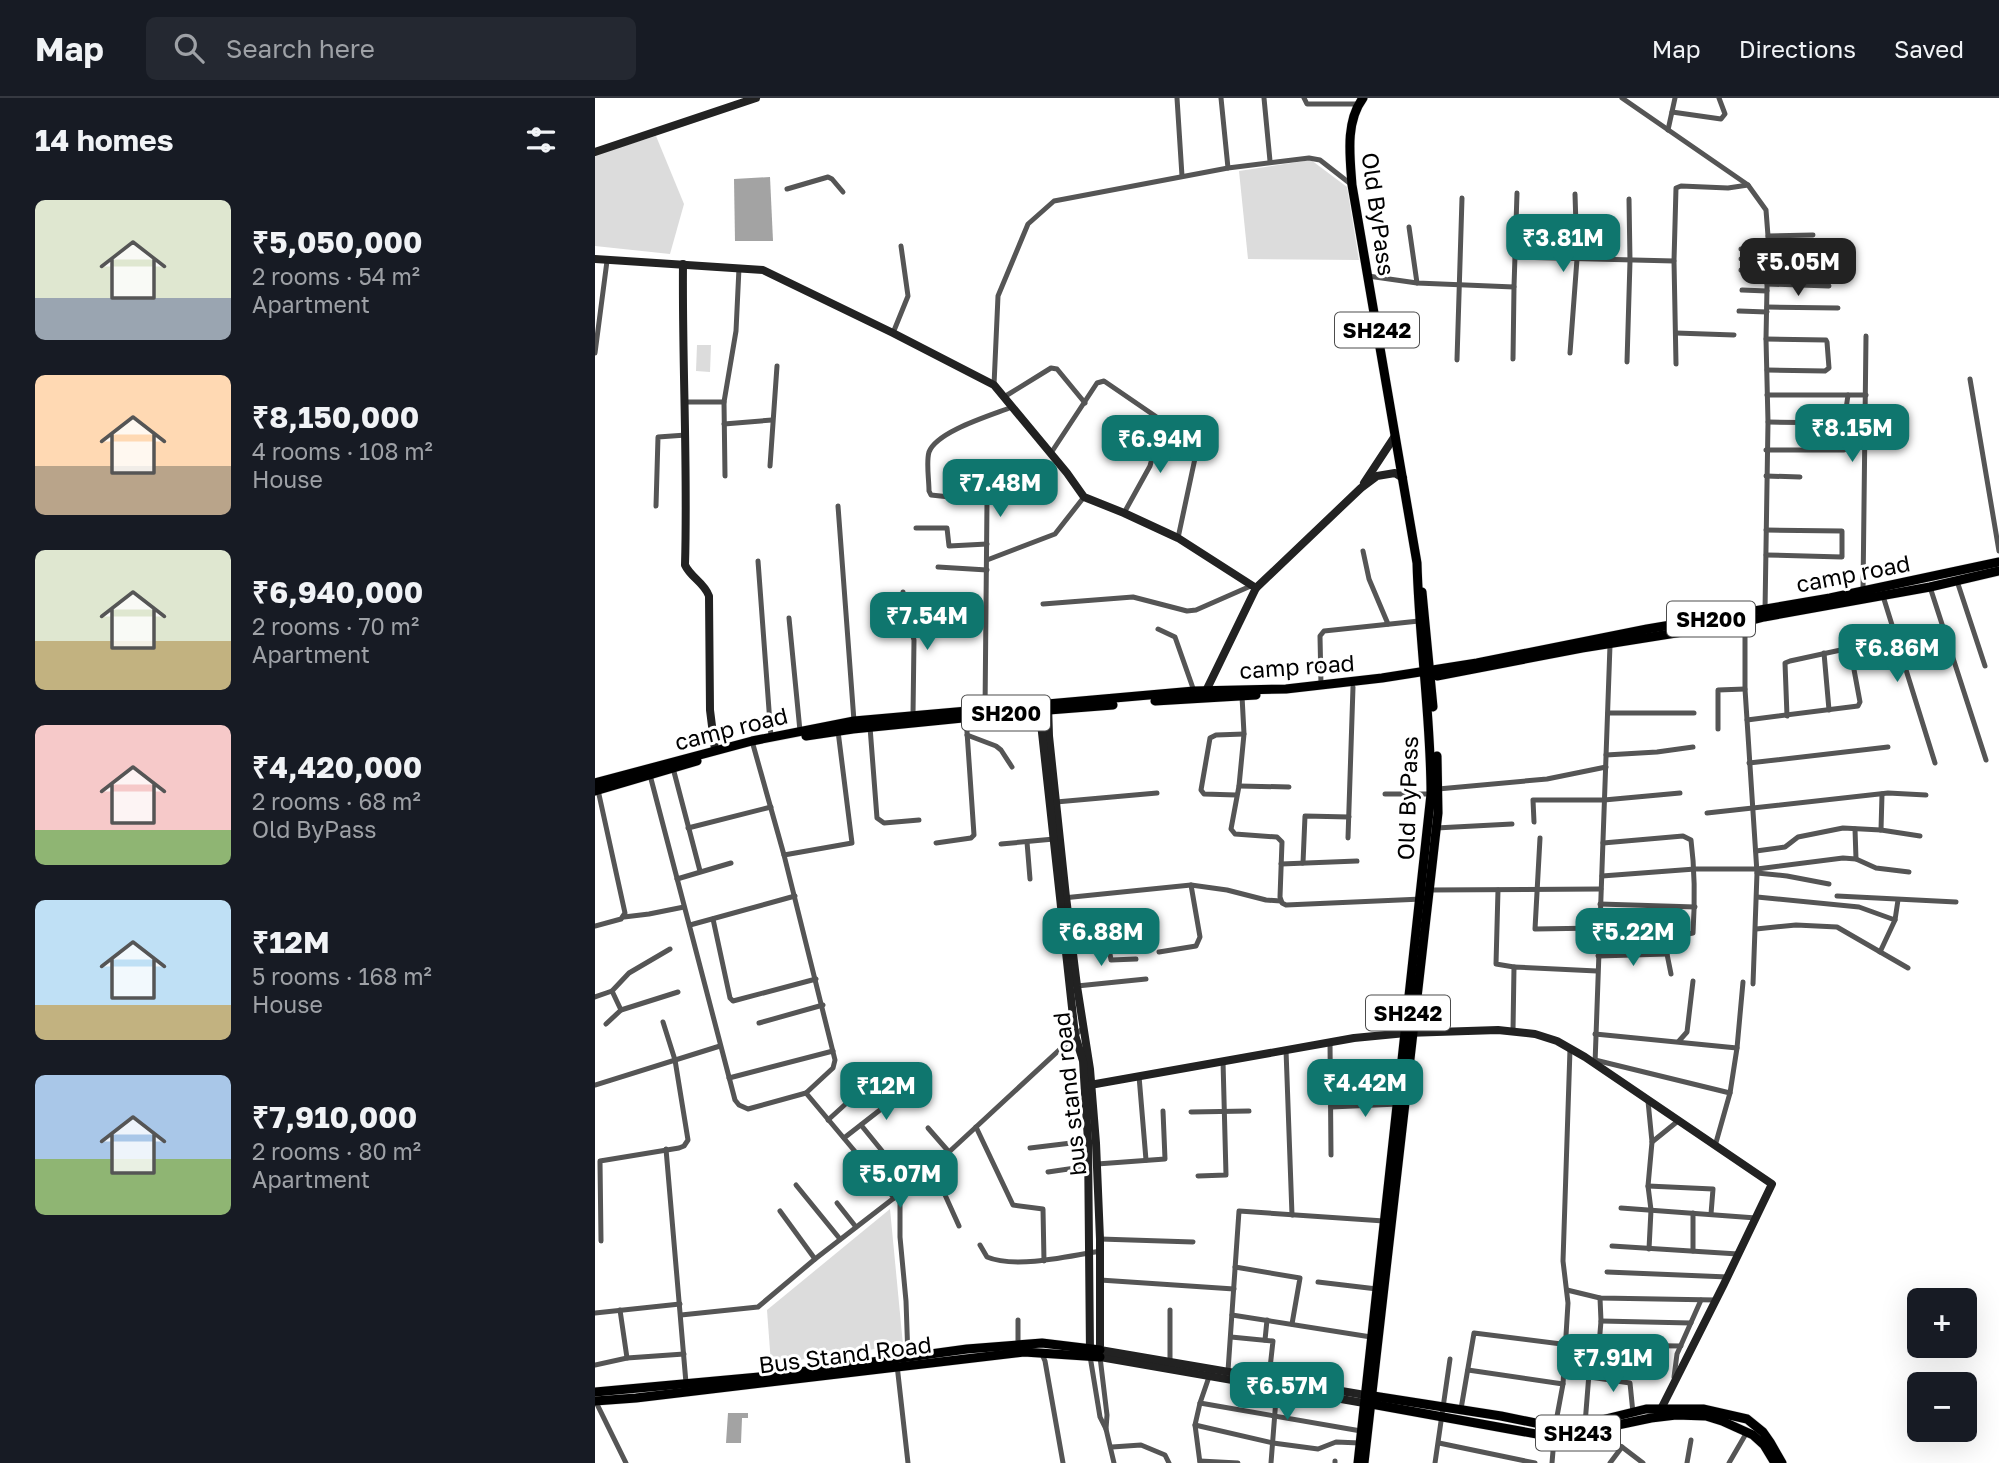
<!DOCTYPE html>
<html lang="en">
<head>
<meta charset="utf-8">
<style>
	body { margin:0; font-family:"Golos Text",sans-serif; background:#242831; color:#f1f3f6; height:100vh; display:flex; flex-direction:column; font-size:26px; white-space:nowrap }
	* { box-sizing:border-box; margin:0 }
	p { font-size:23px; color:#9ea1a6 }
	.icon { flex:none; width:38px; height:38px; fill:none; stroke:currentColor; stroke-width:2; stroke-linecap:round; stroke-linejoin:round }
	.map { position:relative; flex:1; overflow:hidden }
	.drawer { display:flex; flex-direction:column; background:#171b24; width:595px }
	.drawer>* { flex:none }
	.fabs { position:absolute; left:1312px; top:1190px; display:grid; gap:14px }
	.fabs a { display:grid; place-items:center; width:70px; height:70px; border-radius:10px; background:#171b24; box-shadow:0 7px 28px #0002; font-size:35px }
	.price { position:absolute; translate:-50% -60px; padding:0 16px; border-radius:14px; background:#0f766e; color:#fff; font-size:23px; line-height:46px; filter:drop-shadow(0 2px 4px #0008) }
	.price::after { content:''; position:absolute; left:50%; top:42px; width:21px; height:16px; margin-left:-10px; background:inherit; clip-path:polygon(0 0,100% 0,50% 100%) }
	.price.selected { background:#222; color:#fff }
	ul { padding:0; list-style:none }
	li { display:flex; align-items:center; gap:21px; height:175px; padding:0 35px }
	li span { display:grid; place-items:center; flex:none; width:196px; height:140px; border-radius:10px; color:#555 }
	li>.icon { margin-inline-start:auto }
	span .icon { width:84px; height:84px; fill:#fffc; stroke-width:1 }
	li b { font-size:30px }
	h2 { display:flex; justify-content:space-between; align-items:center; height:84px; padding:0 35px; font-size:30px }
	header { display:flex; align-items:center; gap:42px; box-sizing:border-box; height:98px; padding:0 35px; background:#171b24; border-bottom:2px solid #363941 }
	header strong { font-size:33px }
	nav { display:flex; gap:38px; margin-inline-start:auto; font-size:24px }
	.search { width:490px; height:63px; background:#242831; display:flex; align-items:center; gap:18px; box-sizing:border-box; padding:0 24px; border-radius:10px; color:#9ea1a6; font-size:26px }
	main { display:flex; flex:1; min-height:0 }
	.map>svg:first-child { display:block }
	.green { fill:#dcdcdc }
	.water { fill:#a3a3a3 }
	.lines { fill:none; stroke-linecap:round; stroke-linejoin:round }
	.primary-casing { stroke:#dbdbdb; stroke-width:10 }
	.street { stroke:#555; stroke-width:5 }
	.secondary { stroke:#222; stroke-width:8 }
	.primary { stroke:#000; stroke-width:9 }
	.labels { text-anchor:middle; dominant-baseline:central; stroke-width:6; stroke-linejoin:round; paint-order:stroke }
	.shield { fill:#fff; stroke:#4c4c4c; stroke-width:2 }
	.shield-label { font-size:21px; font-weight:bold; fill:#000 }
	.street-label { font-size:23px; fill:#000; stroke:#fff }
</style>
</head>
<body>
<header>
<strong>Map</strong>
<div class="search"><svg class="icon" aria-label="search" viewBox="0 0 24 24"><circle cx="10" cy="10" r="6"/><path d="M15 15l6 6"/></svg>Search here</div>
<nav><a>Map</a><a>Directions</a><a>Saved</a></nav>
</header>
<main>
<section class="drawer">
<h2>14 homes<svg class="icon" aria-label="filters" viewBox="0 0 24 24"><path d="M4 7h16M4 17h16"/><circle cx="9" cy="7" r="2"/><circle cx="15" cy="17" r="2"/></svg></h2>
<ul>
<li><span style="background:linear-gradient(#dfe7d0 70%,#9aa5b1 0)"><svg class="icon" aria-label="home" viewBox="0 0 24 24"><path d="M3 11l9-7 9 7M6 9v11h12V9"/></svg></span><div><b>₹5,050,000</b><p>2 rooms · 54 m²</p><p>Apartment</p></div></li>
<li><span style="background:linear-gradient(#ffd9b3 65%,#b9a48a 0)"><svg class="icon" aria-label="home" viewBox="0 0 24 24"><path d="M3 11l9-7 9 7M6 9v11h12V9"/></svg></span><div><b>₹8,150,000</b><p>4 rooms · 108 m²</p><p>House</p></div></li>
<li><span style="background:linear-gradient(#dfe7d0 65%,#c2b280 0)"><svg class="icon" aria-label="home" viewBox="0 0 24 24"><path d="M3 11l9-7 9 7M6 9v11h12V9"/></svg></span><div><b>₹6,940,000</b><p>2 rooms · 70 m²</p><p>Apartment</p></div></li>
<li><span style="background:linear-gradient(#f6c9c9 75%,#8fb573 0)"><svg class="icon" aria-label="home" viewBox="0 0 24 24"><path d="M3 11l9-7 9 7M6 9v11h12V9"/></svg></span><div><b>₹4,420,000</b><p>2 rooms · 68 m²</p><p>Old ByPass</p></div></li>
<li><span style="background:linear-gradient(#bfe0f5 75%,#c2b280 0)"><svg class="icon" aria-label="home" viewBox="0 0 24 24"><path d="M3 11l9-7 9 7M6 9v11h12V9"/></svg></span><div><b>₹12M</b><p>5 rooms · 168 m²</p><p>House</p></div></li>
<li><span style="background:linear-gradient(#a9c7e8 60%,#8fb573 0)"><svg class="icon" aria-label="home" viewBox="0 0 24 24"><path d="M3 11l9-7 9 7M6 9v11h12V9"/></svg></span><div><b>₹7,910,000</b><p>2 rooms · 80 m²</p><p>Apartment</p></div></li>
</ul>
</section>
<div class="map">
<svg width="1404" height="1365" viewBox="0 0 1404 1365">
	<rect width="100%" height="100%" fill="#fff"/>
	<g class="green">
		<polygon points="61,38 89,106 75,156 0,148 0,57"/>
		<polygon points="716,62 752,89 764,162 653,161 644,73"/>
		<polygon points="102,247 116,247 115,274 101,273"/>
		<polygon points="295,1111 308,1247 176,1266 172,1212"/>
	</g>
	<g class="water">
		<polygon points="175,79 178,143 140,143 139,81"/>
		<polygon points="133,1315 153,1315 153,1320 147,1320 146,1345 131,1345"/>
	</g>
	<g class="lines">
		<defs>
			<g id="primary">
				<polyline points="827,494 838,609"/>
				<polyline points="842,578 987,550 1150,524 1169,519 1335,489 1404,473"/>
				<polyline points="560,603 661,597"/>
				<polyline points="441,613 518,607"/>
				<polyline points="211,638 258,631 427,614"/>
				<polyline points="0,685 157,643 259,623 599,593 691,591 787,580 882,565 1052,531 1235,500 1404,464"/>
				<polyline points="0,693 102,663"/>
				<polyline points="0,1294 175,1278 372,1251 447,1245 505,1252"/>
				<polyline points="772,1297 906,1318 960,1329 990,1326 1051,1311 1108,1311 1152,1321 1168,1334 1175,1344 1187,1365"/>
				<polyline points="0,1303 41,1300 429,1254 505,1259"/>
				<polyline points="771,1305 958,1339 994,1333 1056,1320 1081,1317 1111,1318 1127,1323 1158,1337 1169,1347 1180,1365"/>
				<path d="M763,1365L836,696C836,619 824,542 822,465L757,87C755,59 750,24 768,0"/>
				<polyline points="769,1365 843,715 842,658"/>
			</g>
		</defs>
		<use href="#primary" class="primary-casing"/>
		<g class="street">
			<polyline points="582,0 587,78"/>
			<polyline points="626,0 633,70"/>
			<polyline points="669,0 675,63"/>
			<polyline points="709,0 712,6 763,6"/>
			<polyline points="1027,0 1153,87 1171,112 1173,138 1171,241 1173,324 1170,513"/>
			<polyline points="1077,14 1126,21 1130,16 1124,0"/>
			<polyline points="1073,32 1080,0"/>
			<polyline points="192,91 233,79 237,81 248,94"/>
			<polyline points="814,129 822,185"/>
			<polyline points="1173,138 1218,137"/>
			<polyline points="1146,151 1173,151"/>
			<polyline points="921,159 1079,163 1081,90 1086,88 1133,90 1153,87"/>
			<polyline points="1146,161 1238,163"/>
			<polyline points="1079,163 1081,266"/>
			<polyline points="1146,172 1172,173"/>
			<polyline points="773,178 822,185 919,189 922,95"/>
			<polyline points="1172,186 1234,188"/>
			<polyline points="1147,192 1172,193"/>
			<polyline points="1172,209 1243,210"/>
			<polyline points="1144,213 1172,214"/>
			<polyline points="298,235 313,198 306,148"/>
			<polyline points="1081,235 1139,237"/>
			<polyline points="1171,241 1231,242 1232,244 1234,270 1230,273 1172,272"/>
			<polyline points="0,255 12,163"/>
			<polyline points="975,255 982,161 980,96"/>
			<polyline points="918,261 919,189"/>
			<polyline points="862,262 867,100"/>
			<polyline points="1032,264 1035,163 1034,101"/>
			<polyline points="1375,281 1404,453"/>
			<polyline points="399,287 403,198 433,126 459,103 633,70 714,60 725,62 757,87"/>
			<polyline points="1172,297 1271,297"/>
			<polyline points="409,299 456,270 462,271 490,305"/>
			<polyline points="90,304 129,304"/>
			<polyline points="1173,324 1249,325"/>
			<polyline points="129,326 177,322"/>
			<polyline points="1171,352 1249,352 1249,325 1253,297"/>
			<polyline points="456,355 502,285 509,283 601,346 602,351 583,440"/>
			<polyline points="175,368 182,268"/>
			<polyline points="130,378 129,304 141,233 144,170"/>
			<polyline points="1171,378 1205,379"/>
			<polyline points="392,403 415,395"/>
			<polyline points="61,408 63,339 91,337"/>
			<polyline points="243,408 259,623"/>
			<polyline points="529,415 555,368 567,324"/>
			<polyline points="321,430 352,430 354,448 392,446"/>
			<polyline points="768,453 774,481 793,526"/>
			<polyline points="1171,457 1247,459 1247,433 1171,432"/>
			<polyline points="392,462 460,436 489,399"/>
			<polyline points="163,463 176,639"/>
			<polyline points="343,469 392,472"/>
			<polyline points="1362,483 1390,568"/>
			<polyline points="1335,489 1391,662"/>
			<polyline points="1268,493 1271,238"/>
			<polyline points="308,494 308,516 316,531 319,542 318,617"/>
			<polyline points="1288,498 1340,665"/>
			<polyline points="448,506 538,499 592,513 601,512 658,487"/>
			<polyline points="194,520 205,633"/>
			<polyline points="1150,521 1150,591 1162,775 1158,886"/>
			<polyline points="563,531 580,539 599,593"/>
			<polyline points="1229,555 1234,612"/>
			<polyline points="726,587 725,538 729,533 824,523"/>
			<polyline points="647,598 649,636 644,688 636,731 640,736 682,739 687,744 685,799 687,805 691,807 827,801"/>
			<path d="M390,614L392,403L336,397L334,393C334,381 331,364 334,354C342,333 397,317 417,309"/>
			<polyline points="1013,615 1099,615"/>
			<polyline points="1192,618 1190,565 1195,563 1255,550 1273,544"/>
			<polyline points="1152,622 1263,608 1265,604 1255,550"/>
			<polyline points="275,629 282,720 289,725 324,722"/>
			<polyline points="1123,631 1123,592 1150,591"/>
			<polyline points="372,637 401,648 406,652 417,669"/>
			<polyline points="1011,657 1062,654 1098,649"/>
			<polyline points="1154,665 1293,649"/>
			<polyline points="78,670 105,773"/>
			<polyline points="55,677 140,1002 144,1007 153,1011 211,995 238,970 240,962 189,757 157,643"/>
			<polyline points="644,688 694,689"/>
			<polyline points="843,691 952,681 1011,669"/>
			<polyline points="790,696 836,696"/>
			<polyline points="641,697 609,696 606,692 615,640 621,637 649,636"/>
			<polyline points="461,704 562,695"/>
			<polyline points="1112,715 1293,695 1331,697"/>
			<polyline points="939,724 938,702 1009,702 1085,695"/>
			<polyline points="93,730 176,709"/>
			<polyline points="841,730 917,726"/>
			<polyline points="1260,731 1261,761"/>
			<polyline points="1286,732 1287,696"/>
			<polyline points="753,740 758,589"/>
			<polyline points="945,740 940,831 1004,830 1072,833 1075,837 1072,856 1076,876"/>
			<polyline points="432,744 435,781"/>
			<polyline points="341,745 376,740 379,737 371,619"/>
			<path d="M1008,745L1088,738L1096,742C1100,773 1100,803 1098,835L1093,836"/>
			<polyline points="406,746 459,741"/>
			<polyline points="1161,753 1190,749 1203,739 1248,730 1286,732 1325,738"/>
			<polyline points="189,757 257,745 243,633"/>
			<polyline points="708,765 710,718 754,719"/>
			<polyline points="686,766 762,763"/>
			<polyline points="1162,775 1192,778 1234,786"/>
			<polyline points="1007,778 1100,771 1162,771 1248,760 1261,761 1281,770 1314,774"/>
			<polyline points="82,781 136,765"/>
			<polyline points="596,787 632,792 671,802 686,803"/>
			<polyline points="833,792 1006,791"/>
			<polyline points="903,792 901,866 919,869"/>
			<polyline points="1242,798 1361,804"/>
			<polyline points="1162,799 1264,809 1300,822"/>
			<polyline points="468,800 596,787 605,839 601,848 564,854"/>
			<polyline points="1005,806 1100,809"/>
			<polyline points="29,819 54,816 89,809"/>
			<polyline points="118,821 135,900 138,903 221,881"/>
			<polyline points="95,827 200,798"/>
			<polyline points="0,828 26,821 30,815 3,692"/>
			<polyline points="1161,831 1201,827 1242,829 1313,870"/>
			<polyline points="477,847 513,844 516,862 541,861"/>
			<polyline points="1285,854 1300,822 1303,802"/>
			<polyline points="1003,858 1072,856"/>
			<polyline points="482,888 551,881"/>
			<polyline points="17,893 26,912"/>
			<polyline points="0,899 17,893 34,875 75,851"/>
			<polyline points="164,925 228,907"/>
			<polyline points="11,926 26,912 83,894"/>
			<polyline points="918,933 919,869 1002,873"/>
			<polyline points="1000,936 1142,950"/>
			<polyline points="1084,943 1092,934 1098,883"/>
			<polyline points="735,944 736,1057"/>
			<polyline points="691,952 697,1117"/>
			<polyline points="1000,962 1135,995"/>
			<polyline points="1000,966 1015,547"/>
			<polyline points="544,978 551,1062"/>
			<polyline points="134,980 238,953"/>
			<polyline points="0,987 125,948"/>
			<polyline points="211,995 299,1100"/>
			<polyline points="1053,1003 1057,1044 1053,1088 1056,1112 1054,1151"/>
			<polyline points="736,1009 803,1006"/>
			<polyline points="596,1014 654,1013"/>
			<polyline points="233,1022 266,992"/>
			<polyline points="266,1027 314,1086"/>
			<polyline points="381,1029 418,1107 448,1111 449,1163"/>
			<polyline points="333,1030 354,1054"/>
			<polyline points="249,1040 317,987"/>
			<polyline points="1057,1044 1083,1023"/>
			<polyline points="1120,1048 1135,995 1142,950 1148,884"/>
			<polyline points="435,1050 493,1043"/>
			<polyline points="71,1051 91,1285"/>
			<polyline points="502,1066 570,1061 568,1013"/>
			<polyline points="337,1068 364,1128"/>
			<polyline points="453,1074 494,1068"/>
			<polyline points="603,1078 631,1077 628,963"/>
			<polyline points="201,1087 245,1141"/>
			<polyline points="1053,1088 1118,1091 1116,1116"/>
			<polyline points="305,1095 305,1139 311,1203 313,1260"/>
			<polyline points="242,1105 261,1129"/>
			<polyline points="1026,1110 1161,1120"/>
			<polyline points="185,1113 220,1161"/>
			<polyline points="505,1141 598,1144"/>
			<polyline points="6,1143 5,1063 84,1050 89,1048 93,1042 80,962 68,924"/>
			<path d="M385,1147L392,1159C420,1171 476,1158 505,1153"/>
			<polyline points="1017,1148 1143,1156"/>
			<polyline points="1098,1153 1098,1115"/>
			<polyline points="640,1169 705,1180 697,1226"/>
			<polyline points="1012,1174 1133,1179"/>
			<polyline points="505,1182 639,1191"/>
			<polyline points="723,1184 782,1191"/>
			<polyline points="972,1192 1005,1200 1121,1202"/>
			<polyline points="25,1212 32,1260"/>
			<polyline points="0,1215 85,1206"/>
			<polyline points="86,1217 163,1209 220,1161 299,1100 354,1054 488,930"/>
			<polyline points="637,1217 776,1239"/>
			<polyline points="1006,1223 1096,1225"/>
			<polyline points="636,1239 678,1243 674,1279"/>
			<polyline points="670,1242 672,1222"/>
			<polyline points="423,1247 423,1222"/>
			<polyline points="1004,1247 1006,1223 1005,1200"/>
			<polyline points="998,1250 995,1263 990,1326 994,1333 1027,1349 1048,1365"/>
			<polyline points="446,1254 450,1263 468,1365"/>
			<polyline points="495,1258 505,1319 511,1331 519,1365"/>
			<polyline points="505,1259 512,1317 511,1331"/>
			<polyline points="575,1263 575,1212"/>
			<polyline points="995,1263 1036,1267 1036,1270 1057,1270"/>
			<polyline points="0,1267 32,1260 89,1256"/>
			<polyline points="302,1267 313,1365"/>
			<polyline points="873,1272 968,1286"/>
			<polyline points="633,1273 644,1113 789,1123"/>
			<polyline points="995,1279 1035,1285 1038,1315"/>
			<polyline points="1079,1279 1082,1256 1106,1202"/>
			<polyline points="0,1302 31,1365"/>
			<polyline points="605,1305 766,1333"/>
			<polyline points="866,1311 879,1235 998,1250 1004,1247 1086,1248"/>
			<polyline points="600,1327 678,1345 723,1351 741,1344 765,1345"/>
			<polyline points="844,1345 940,1365"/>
			<polyline points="517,1349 546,1347 570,1357 574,1365"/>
			<polyline points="605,1363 643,1365"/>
			<polyline points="605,1365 600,1327 605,1305 615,1276"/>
			<polyline points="676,1365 682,1288"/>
			<polyline points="740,1365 740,1363"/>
			<polyline points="840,1365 855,1261"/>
			<polyline points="957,1365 960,1329 968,1286 973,1205 968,1163 975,951"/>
			<polyline points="1015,1365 1027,1349"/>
			<polyline points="1092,1365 1096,1342"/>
			<polyline points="1134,1365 1152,1334"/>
		</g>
		<g class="secondary">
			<polyline points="0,54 161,0"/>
			<polyline points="0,161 168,172 298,235 399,287 472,375 489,399 529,415 583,440 661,490 609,597"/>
			<path d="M88,166C87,266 93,366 90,467C96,480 109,484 114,498L115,612L120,652"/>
			<polyline points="769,385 800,338"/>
			<polyline points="661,490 766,390 782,378 800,375 808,380"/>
			<polyline points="453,606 454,638 471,799 482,888 495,971 501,1045 505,1141 505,1259 769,1305"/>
			<polyline points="444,607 480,937 488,963 493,1043 495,1255"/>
			<polyline points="495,987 759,940 811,935 903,932 940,936 962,943 990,959 1177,1086 1129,1186 1066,1311"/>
			<polyline points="505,1252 770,1297"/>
		</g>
		<use href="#primary" class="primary"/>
	</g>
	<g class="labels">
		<g class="shield">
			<rect x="740" y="214.5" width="84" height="35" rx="5"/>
			<rect x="1072" y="503.5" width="88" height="35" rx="5"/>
			<rect x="367" y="597.5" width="88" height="35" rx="5"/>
			<rect x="771" y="897.5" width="84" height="35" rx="5"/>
			<rect x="941" y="1317.5" width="84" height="35" rx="5"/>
		</g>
		<g class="shield-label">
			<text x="782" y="232">SH242</text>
			<text x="1116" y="521">SH200</text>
			<text x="411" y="615">SH200</text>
			<text x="813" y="915">SH242</text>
			<text x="983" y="1335">SH243</text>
		</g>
		<g class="street-label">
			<text transform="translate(784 116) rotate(82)">Old ByPass</text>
			<text transform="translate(1258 475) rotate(-11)">camp road</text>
			<text transform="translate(702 568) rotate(-4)">camp road</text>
			<text transform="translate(136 630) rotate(-14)">camp road</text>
			<text transform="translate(812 700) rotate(-88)">Old ByPass</text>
			<text transform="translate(474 996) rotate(-96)">bus stand road</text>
			<text transform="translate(250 1256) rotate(-7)">Bus Stand Road</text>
		</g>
	</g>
</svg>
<div class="fabs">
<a>+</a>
<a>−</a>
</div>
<b class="price" style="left:968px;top:176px">₹3.81M</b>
<b class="price selected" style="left:1203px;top:200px">₹5.05M</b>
<b class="price" style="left:1257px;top:366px">₹8.15M</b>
<b class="price" style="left:565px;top:377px">₹6.94M</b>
<b class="price" style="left:405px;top:421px">₹7.48M</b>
<b class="price" style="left:332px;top:554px">₹7.54M</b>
<b class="price" style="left:1302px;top:586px">₹6.86M</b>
<b class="price" style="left:506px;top:870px">₹6.88M</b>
<b class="price" style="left:1038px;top:870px">₹5.22M</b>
<b class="price" style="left:770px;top:1021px">₹4.42M</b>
<b class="price" style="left:291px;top:1024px">₹12M</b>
<b class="price" style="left:305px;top:1112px">₹5.07M</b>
<b class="price" style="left:1018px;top:1296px">₹7.91M</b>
<b class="price" style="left:692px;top:1324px">₹6.57M</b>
</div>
</main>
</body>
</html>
